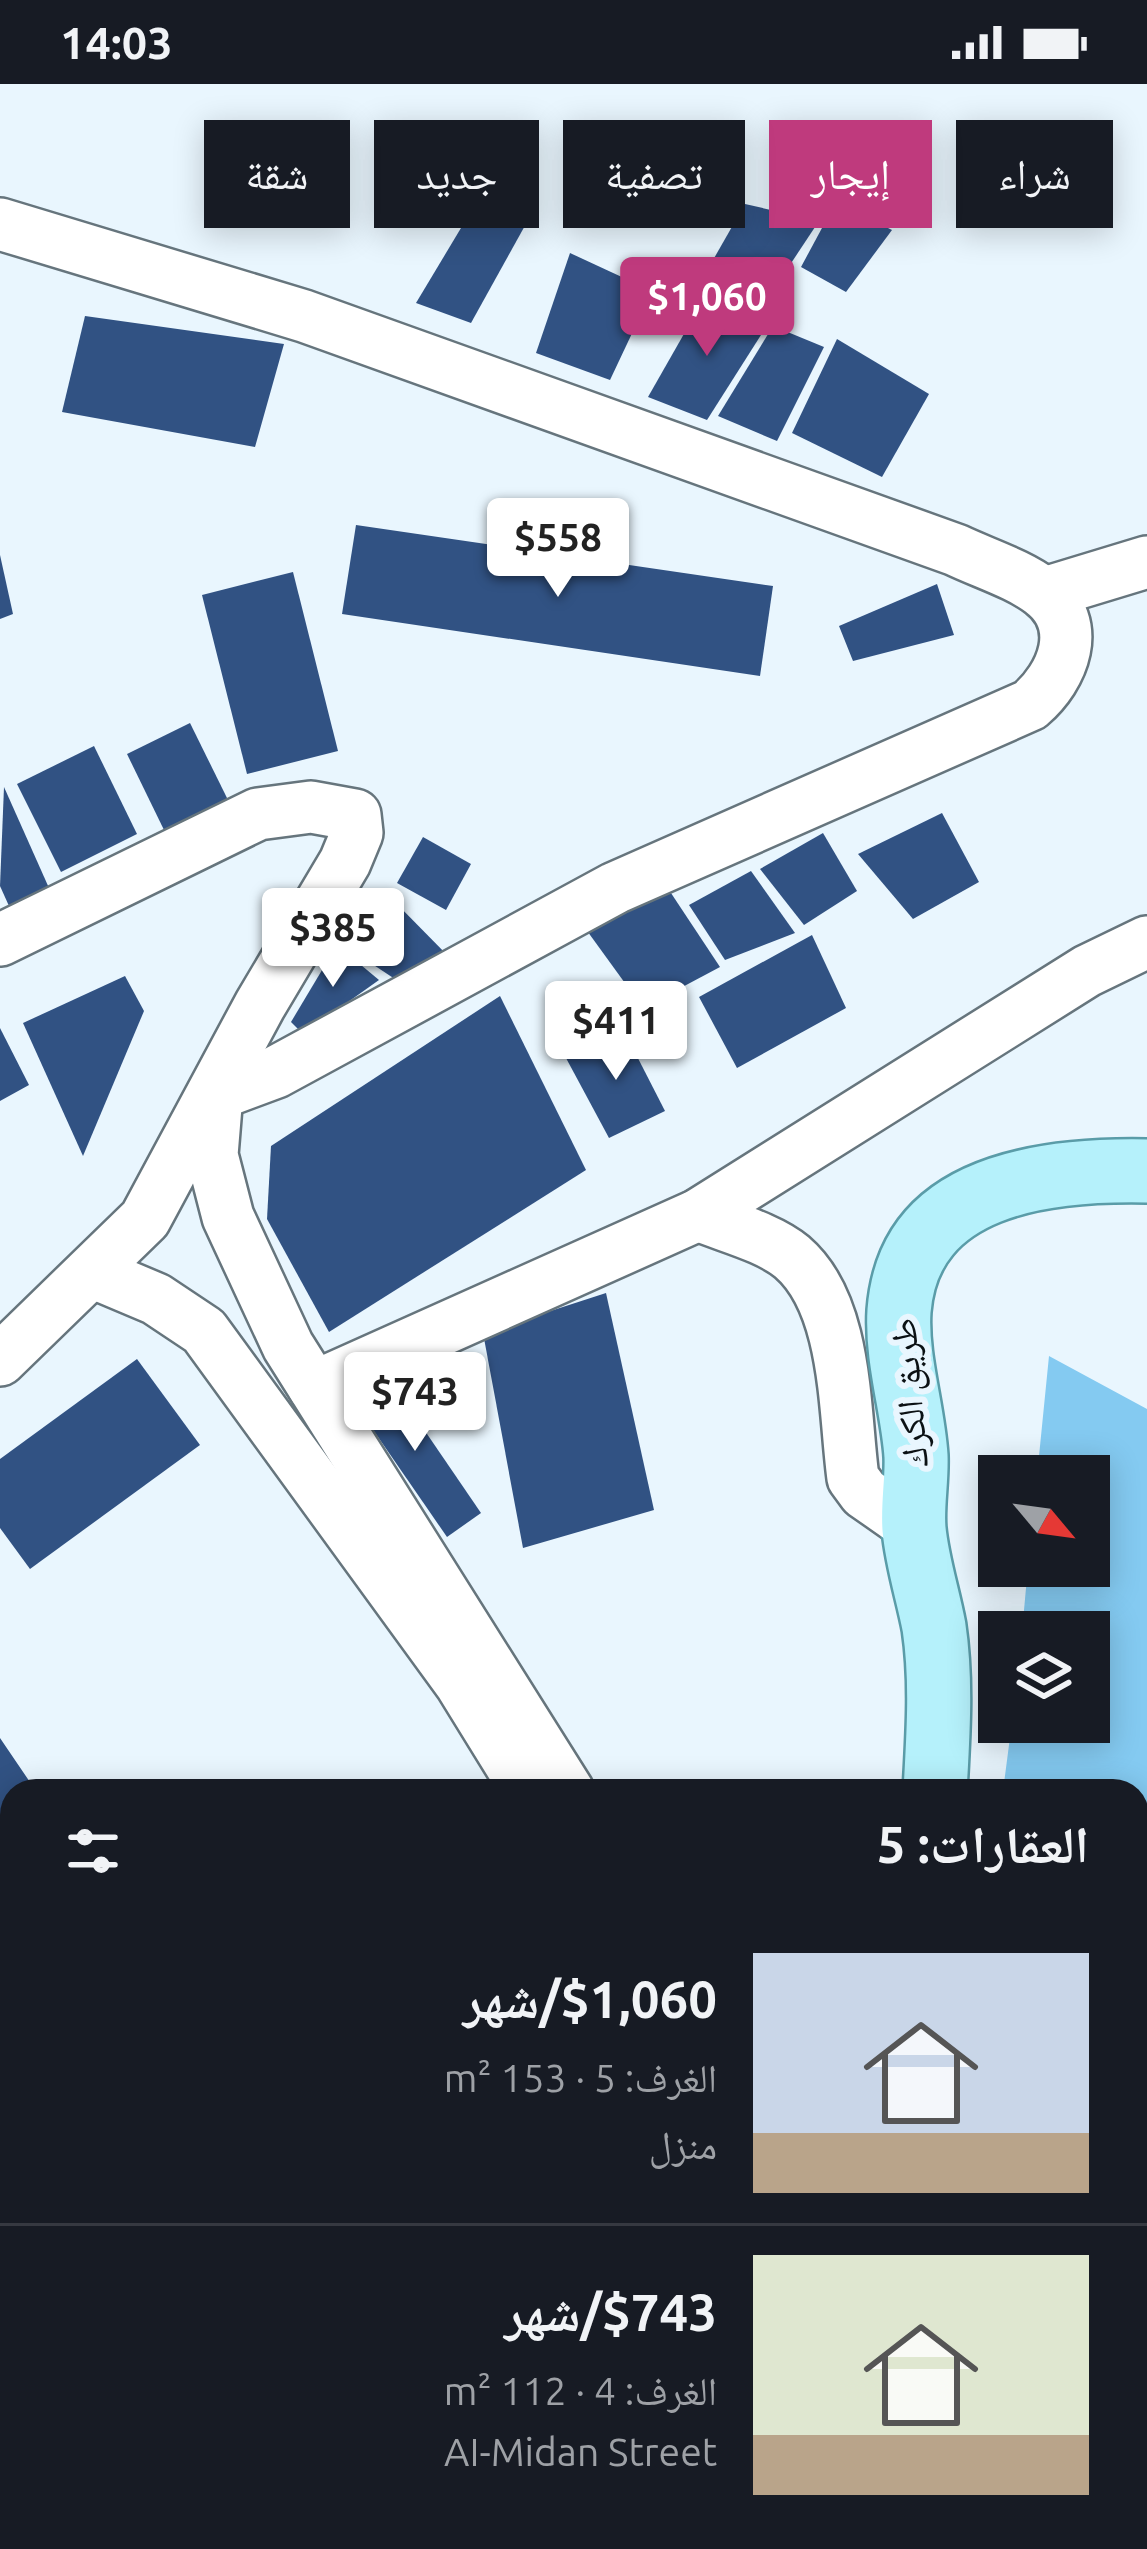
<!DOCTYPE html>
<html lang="ar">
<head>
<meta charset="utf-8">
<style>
	body { margin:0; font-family:Ubuntu,"Noto Naskh Arabic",sans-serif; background:#242831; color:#f1f3f6; direction:rtl; height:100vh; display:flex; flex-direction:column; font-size:45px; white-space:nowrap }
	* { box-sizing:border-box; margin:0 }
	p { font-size:39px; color:#9ea1a6 }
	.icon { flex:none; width:66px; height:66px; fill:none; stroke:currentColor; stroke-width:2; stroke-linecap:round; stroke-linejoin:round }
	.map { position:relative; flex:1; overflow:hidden; direction:ltr }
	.drawer { position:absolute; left:0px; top:1695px; width:1149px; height:771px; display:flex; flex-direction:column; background:#171b24; border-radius:36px 36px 0 0; box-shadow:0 6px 30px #0003; direction:rtl }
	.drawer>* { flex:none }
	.banner { position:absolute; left:36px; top:36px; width:1077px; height:108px; direction:rtl; display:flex; gap:24px }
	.needle { width:78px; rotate:119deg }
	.tools { position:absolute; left:978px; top:1371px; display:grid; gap:24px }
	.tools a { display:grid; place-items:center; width:132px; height:132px; border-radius:0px; background:#171b24; box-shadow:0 6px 30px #0003; font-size:60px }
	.price { position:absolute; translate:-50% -102px; padding:0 27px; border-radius:12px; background:#fff; color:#222; font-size:39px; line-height:78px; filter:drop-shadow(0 3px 6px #0008) }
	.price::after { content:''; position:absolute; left:50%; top:72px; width:36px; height:27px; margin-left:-18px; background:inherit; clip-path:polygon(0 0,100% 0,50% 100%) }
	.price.active { background:#bf3a7d; color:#fff }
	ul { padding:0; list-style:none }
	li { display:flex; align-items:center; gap:36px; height:300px; padding:0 60px }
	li+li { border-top:3px solid #363941 }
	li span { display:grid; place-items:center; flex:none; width:336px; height:240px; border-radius:0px; color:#555 }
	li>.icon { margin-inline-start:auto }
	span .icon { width:144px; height:144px; fill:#fffc; stroke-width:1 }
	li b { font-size:51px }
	h2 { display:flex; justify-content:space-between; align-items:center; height:144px; padding:0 60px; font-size:51px }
	.pill { padding:0 42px; border-radius:0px; background:#171b24; box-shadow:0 6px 30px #0003; font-size:42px; line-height:108px }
	.pill.active { background:#bf3a7d; color:#fff }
	.status { display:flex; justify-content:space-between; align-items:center; height:84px; padding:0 60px; background:#171b24; direction:ltr }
	.status svg { height:33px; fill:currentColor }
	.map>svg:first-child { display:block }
	.forest { fill:#84caf1 }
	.building { fill:#315283 }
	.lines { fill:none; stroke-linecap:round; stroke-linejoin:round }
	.minor-casing { stroke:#66757d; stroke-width:56 }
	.major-casing { stroke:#5a9ca8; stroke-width:68 }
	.minor { stroke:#fff; stroke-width:51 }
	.major { stroke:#b5f1fb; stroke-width:63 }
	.labels { text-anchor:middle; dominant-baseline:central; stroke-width:12; stroke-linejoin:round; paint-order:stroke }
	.street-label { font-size:36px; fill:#0b1114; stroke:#e9f6fe }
</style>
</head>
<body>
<div class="status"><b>14:03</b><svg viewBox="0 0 49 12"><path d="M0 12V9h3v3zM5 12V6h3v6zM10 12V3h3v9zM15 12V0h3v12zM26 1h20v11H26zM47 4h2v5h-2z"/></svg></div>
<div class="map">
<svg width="1147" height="2465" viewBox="0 0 1147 2465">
	<rect width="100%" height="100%" fill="#e9f6fe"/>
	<polygon class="forest" points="1049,1272 1147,1325 1147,2465 923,2465 922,2454 1137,2454 1137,1707 1003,1707 1012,1638 1089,1638 1089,1548 1022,1548 1028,1482 1089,1482 1089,1392 1037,1392"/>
	<g class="building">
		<polygon points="485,104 532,129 471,239 416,219"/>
		<polygon points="836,118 892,146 846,208 801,183"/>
		<polygon points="745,120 819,137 770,211 709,183"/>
		<polygon points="570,169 652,207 610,296 536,269"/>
		<polygon points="705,213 766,243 707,336 648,313"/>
		<polygon points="85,232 284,260 255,363 62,328"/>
		<polygon points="773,242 824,263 777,357 718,332"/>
		<polygon points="837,255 929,310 882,393 792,349"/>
		<polygon points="356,441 773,502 760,592 342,530"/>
		<polygon points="0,471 13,530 0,535"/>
		<polygon points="293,488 338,667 247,690 202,511"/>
		<polygon points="937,500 954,551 853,577 839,542"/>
		<polygon points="190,639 228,716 165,748 127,670"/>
		<polygon points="94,662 137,750 61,788 17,700"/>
		<polygon points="4,703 49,804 9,822 0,802"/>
		<polygon points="942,729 979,798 913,835 858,770"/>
		<polygon points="823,749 857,807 804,841 760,785"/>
		<polygon points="423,753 471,780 446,826 397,799"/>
		<polygon points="751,787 795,849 725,876 689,821"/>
		<polygon points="665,800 720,883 643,924 585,844"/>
		<polygon points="390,813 453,877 407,903 354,868"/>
		<polygon points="812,851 846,924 737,984 699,913"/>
		<polygon points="337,861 379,896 303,950 291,938"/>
		<polygon points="125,892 144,927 83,1072 23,939"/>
		<polygon points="500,912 586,1086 329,1248 267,1135 271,1062"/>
		<polygon points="622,943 665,1027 609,1054 566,974"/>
		<polygon points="0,944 29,1001 0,1017"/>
		<polygon points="606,1209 654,1426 523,1464 483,1249"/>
		<polygon points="137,1275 200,1361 30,1485 0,1444 0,1375"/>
		<polygon points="384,1287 481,1429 447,1453 349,1311"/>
		<polygon points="0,1654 36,1707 12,1707 12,1725 0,1733"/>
		<polygon points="12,1781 12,1841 0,1822 0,1789"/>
		<polygon points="12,2148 12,2244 0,2231 0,2156"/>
		<polygon points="30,2454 72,2454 81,2465 19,2465"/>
	</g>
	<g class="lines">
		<defs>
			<g id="minor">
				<path d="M0,140L304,232L956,466C983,479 1019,490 1042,508C1085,540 1063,593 1030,621L615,804L276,988L217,1010L212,1071L228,1133L288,1262L568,1707"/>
				<polyline points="1045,509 1147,478"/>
				<polyline points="0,856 258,730 311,723 355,731 357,749 345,778 260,921 145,1135 0,1276"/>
				<path d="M698,1131C727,1143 768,1153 792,1173C848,1221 844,1328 853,1394L864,1409L914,1444"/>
				<polyline points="92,1188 156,1215 204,1247 461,1600 527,1707"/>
				<polyline points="314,1303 698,1131 1087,887 1147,858"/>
				<polyline points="0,2074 12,2086"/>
				<polyline points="0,2281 12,2273"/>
				<polyline points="235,2454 242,2465"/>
				<polyline points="537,2465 542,2454"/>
				<polyline points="626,2465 628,2454"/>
			</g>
			<g id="major">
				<path d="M935,1707C938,1653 942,1597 934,1543C928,1511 917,1478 914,1445C912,1421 917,1396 916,1372C913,1325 896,1275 899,1227C909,1099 1047,1085 1147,1087"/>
				<polyline points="802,2465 804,2454"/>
			</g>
		</defs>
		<use href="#minor" class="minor-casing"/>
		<use href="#major" class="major-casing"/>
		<use href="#minor" class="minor"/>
		<use href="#major" class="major"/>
	</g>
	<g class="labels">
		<g class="street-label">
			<text transform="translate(908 1309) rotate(-95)">طريق الكرك</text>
		</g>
	</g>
</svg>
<div class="tools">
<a><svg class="needle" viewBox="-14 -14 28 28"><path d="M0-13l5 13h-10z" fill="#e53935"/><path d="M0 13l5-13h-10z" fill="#9ea1a6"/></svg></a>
<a><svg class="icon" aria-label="layers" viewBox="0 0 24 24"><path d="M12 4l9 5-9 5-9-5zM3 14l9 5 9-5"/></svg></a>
</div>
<b class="price active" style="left:707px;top:275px">$1,060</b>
<b class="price" style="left:558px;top:516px">$558</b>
<b class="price" style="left:333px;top:906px">$385</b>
<b class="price" style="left:616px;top:999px">$411</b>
<b class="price" style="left:415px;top:1370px">$743</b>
<div class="banner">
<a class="pill">شراء</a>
<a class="pill active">إيجار</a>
<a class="pill">تصفية</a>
<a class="pill">جديد</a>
<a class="pill">شقة</a>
</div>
<section class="drawer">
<h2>العقارات: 5<svg class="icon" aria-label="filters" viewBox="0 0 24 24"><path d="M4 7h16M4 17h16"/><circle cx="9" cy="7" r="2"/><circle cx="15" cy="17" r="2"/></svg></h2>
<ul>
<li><span style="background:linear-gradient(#c9d6e8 75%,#b9a48a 0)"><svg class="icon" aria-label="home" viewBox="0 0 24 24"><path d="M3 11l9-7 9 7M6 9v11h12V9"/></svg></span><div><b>$1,060/شهر</b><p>الغرف: 5 · 153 m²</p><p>منزل</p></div></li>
<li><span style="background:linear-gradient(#dfe7d0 75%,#b9a48a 0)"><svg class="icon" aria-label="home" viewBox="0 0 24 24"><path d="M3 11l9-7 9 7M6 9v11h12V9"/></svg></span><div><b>$743/شهر</b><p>الغرف: 4 · 112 m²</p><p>AI-Midan Street</p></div></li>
</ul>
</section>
</div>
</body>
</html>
